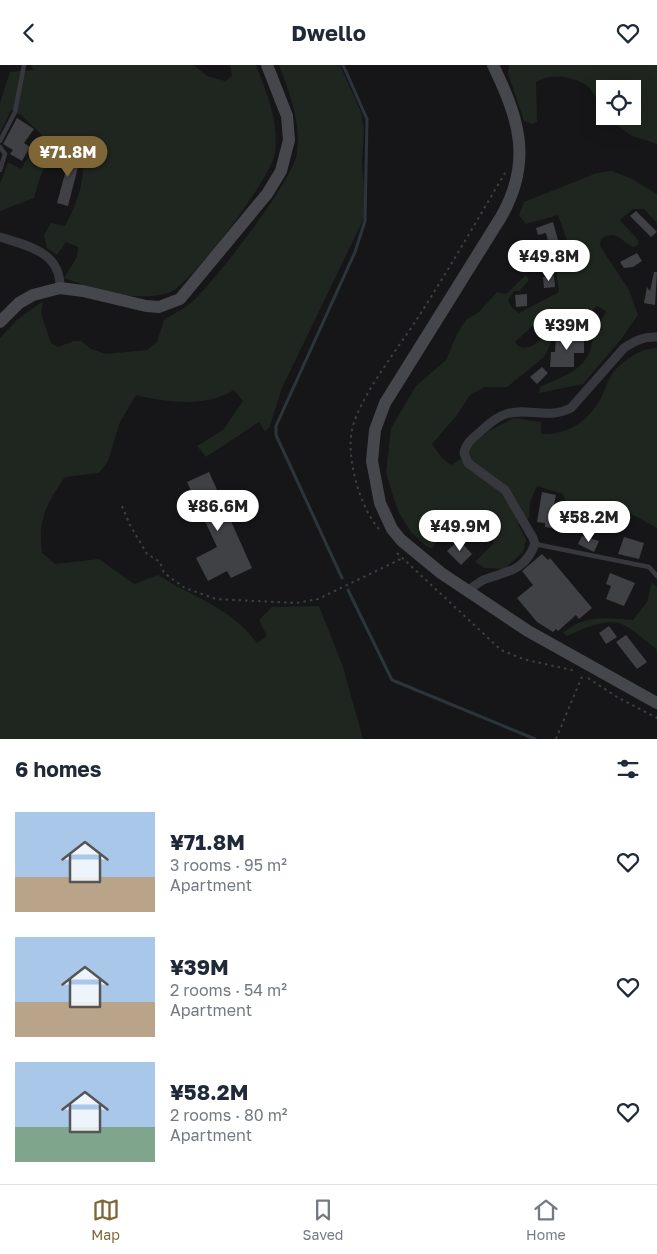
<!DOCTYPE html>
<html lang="en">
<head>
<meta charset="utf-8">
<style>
	body { margin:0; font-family:"Golos Text",sans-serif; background:#f2f2f3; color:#1f2937; height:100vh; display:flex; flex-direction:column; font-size:19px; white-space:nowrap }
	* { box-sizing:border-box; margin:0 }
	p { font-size:16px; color:#747a83 }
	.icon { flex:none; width:28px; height:28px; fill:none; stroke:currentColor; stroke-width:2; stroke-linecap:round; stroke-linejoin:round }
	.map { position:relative; height:674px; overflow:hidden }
	.panel { display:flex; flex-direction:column; background:#fff; flex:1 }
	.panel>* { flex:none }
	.tools { position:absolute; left:596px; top:15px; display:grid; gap:10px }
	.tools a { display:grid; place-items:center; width:45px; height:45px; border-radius:0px; background:#fff; box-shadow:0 5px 20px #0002; font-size:25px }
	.price { position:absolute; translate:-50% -42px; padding:0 11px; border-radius:18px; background:#fff; color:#222; font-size:16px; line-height:32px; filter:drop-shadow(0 1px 2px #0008) }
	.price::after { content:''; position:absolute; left:50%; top:30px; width:15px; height:11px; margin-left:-8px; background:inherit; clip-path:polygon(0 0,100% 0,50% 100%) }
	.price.selected { background:#7e6636; color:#fff }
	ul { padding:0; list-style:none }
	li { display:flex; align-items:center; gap:15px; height:125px; padding:0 15px }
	li span { display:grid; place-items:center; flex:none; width:140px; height:100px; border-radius:0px; color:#555 }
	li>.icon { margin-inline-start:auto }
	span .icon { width:60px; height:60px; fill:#fffc; stroke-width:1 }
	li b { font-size:21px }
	h2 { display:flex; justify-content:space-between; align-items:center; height:60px; padding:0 15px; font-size:21px }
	header { display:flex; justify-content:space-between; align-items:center; height:65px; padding:0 15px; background:#fff; font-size:22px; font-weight:700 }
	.tab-bar { display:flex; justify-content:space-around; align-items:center; height:70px; border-top:1px solid #e0e1e3; background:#fff; font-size:14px; color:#747a83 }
	.tab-bar a { display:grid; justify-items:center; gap:2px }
	.tab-bar .selected { color:#7e6636 }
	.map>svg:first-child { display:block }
	.green { fill:#1e261f; fill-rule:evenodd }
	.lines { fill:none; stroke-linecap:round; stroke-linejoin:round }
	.stream { stroke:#2c353c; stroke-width:3 }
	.building { fill:#404145 }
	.path { stroke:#3d3f44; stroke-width:2; stroke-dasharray:2.5 4; stroke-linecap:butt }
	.lane { stroke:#37383d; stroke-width:4.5 }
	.street { stroke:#37383d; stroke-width:9 }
	.secondary { stroke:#45474d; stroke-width:12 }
</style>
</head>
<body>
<header><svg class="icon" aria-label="back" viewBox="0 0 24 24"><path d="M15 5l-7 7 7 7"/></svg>Dwello<svg class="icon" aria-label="heart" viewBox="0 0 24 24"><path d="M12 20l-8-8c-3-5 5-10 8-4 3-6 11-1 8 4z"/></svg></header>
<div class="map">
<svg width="657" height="674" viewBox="0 0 657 674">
	<rect width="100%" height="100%" fill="#161618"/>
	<g class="green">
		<path d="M31,0H194L207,11L225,16L232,11L230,0H256C267,29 279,56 275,88C272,112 190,222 168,228C134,238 96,224 64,213L77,192L78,182L66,177L57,190L47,183L44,170L51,158L65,161C76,141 95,97 72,79C46,87 41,109 34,133L0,146V119L8,97L21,104L42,70L21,50L11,45L0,68V38L10,7L33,5Z"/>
		<path d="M279,0H340L361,47L364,66L362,98L366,149L282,323L270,361L265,367L259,357L206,392L197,381L223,365L243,336L234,325C228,328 220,332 213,334C188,340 160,336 136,330L120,357L108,396L99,408L65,412C46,440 38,453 42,488L55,499L99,494L134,519L158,510C193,533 231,542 257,578L267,571L259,555L272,542L319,541L343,602L363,674H0V273L18,254L43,236L41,249L51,278L58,282L74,276H81L91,284L106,289L147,285L157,277L164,255C173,249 184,244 192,237C215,216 293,116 297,88C301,56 290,29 279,0Z"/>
		<path d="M509,0H657V79L632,71L605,51H632V24H605V51C600,42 594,25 586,20C572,11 550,8 536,17L537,57L532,59L524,56L508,8Z"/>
		<path d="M611,106L630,113L657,129V158L644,144H633L620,155L638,175L639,179L634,182C620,177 618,163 601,174L600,181L629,225L638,250L622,273L583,319L539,328L540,322C560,312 581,308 590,286C592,280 592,272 594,266C596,259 603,255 606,246L597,241L573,267L556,268L544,292L507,322H485L470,330L457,350L432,379L442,393L451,400L468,389L471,380L489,366L514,353L541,357V369C569,370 589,356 602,331C605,324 608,315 612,309C621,297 641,282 657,283V463L628,447L605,446L597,465L573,454L563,429L537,421L530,437L529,453L518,459L526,475L523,487L504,504L485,503L475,497L494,478L480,461L454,455L432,483L426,481L411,467L399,448L392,428L386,407L391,363L416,321L446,295L458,267L467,254L479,247L497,227L506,229L526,210L529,215L519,226H514L508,235L512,243L519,248L559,227L554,193L570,184L558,150L526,159L519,150L524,137L597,108ZM539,255L547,257C550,272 525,293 515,277Z"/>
		<path d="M652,517L657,522V589L656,583C646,577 633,564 624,560C606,552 584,564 567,571L563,568C585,549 606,553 633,555L647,537Z"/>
	</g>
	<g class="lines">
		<g class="stream">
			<polyline points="342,513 276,370 276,361 355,187 365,156 367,54 343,0"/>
			<polyline points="348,525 392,615 535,674"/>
		</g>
	</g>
	<g class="building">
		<polygon points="17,53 34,64 24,78 30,82 22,96 10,89 13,85 3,79"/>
		<polygon points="75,86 78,102 68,141 57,138 66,105 63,88"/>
		<polygon points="636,146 657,167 651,172 630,151"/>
		<polygon points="553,157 561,186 551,188 546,168 538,170 536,163"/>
		<polygon points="637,188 642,196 633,202 624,203 620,197"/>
		<polygon points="654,207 657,207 655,240 644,238 647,222 650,226"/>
		<polygon points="554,211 555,222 544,223 543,212"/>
		<polygon points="527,229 527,241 516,242 515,230"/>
		<polygon points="556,272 584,272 584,288 574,288 574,302 550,302 551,287 555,287"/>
		<polygon points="542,302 548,308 537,319 530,312"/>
		<polygon points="209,407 252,503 231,513 227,506 208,516 196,493 217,482 187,417"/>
		<polygon points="542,427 556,430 552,449 564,451 563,465 545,462 545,458 537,457"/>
		<polygon points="607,450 620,452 617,466 604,463"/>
		<polygon points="582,471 599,476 594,487 578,479"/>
		<polygon points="624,472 644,478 639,494 618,489"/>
		<polygon points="459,475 472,489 461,500 447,486"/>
		<polygon points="542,489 548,495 550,493 592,543 579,554 576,550 558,566 556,564 553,567 537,557 517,533 533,520 522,506"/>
		<polygon points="610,508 635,518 624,541 606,534 611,521 606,519"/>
		<polygon points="609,561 617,572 606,579 599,568"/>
		<polygon points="626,570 647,597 637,604 616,577"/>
	</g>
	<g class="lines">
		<g class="path">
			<polyline points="122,441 130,460 147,489 160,497 164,508 185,523 216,534 296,538 318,534 403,493"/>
			<path d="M379,464C360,443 346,393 352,365C358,334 399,282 417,254C448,206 476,157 505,108"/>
			<polyline points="397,488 501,585 523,594 576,606"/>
			<polyline points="588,613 617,632 657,653"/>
			<polyline points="556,674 583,609"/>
		</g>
		<g class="lane">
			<polyline points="0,76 15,47 24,0"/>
			<polyline points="0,82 5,89 0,105"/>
			<polyline points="535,479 649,502 657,511"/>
		</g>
		<g class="street">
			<path d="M0,172C28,181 61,187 60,223"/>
			<path d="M467,526C472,523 478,518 483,515C507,506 524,507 535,479L533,473L505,425L468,398L464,388C466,378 473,373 480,367C488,360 496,352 506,349C528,342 547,355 571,343L624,283C635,276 644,271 657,272"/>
		</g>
		<g class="secondary">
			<path d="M493,0C519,54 533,96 501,152L385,338L375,365L372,396L380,438L392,464L401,475L441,508L528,566L657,638"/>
			<polyline points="0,257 19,238 33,230 60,223 83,226 146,241 159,242 180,234 267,129 281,106 289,75 287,51 267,0"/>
		</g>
	</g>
</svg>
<div class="tools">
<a><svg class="icon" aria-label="locate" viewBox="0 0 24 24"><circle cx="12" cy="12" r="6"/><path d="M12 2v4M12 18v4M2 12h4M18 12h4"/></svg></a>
</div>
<b class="price selected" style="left:68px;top:113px">¥71.8M</b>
<b class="price" style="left:549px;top:217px">¥49.8M</b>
<b class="price" style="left:567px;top:286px">¥39M</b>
<b class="price" style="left:218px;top:467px">¥86.6M</b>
<b class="price" style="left:589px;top:478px">¥58.2M</b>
<b class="price" style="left:460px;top:487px">¥49.9M</b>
</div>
<section class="panel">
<h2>6 homes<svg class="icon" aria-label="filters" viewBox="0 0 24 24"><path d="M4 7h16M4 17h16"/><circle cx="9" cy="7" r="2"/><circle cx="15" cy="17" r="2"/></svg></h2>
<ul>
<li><span style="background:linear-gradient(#a9c7e8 65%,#b9a48a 0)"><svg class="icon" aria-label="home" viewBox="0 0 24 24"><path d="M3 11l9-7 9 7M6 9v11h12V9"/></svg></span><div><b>¥71.8M</b><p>3 rooms · 95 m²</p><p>Apartment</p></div><svg class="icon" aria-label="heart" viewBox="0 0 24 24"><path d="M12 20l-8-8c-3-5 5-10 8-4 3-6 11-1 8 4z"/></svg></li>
<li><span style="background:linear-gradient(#a9c7e8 65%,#b9a48a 0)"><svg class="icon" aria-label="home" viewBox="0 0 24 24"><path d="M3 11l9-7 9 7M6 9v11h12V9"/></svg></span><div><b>¥39M</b><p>2 rooms · 54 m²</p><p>Apartment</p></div><svg class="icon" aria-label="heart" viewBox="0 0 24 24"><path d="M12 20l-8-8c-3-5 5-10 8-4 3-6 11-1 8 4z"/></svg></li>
<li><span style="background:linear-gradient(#a9c7e8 65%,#7fa58c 0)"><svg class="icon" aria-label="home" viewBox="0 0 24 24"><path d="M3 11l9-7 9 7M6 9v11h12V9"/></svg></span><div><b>¥58.2M</b><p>2 rooms · 80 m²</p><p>Apartment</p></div><svg class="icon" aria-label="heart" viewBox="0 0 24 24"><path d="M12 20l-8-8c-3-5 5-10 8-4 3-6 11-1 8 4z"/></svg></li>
</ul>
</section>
<nav class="tab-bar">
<a class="selected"><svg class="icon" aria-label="map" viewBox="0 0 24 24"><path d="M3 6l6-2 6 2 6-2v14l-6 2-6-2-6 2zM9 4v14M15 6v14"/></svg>Map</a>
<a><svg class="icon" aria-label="saved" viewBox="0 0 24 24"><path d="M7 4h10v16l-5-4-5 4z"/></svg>Saved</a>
<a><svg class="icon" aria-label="home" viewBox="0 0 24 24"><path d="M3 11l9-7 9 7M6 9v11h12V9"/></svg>Home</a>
</nav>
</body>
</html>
